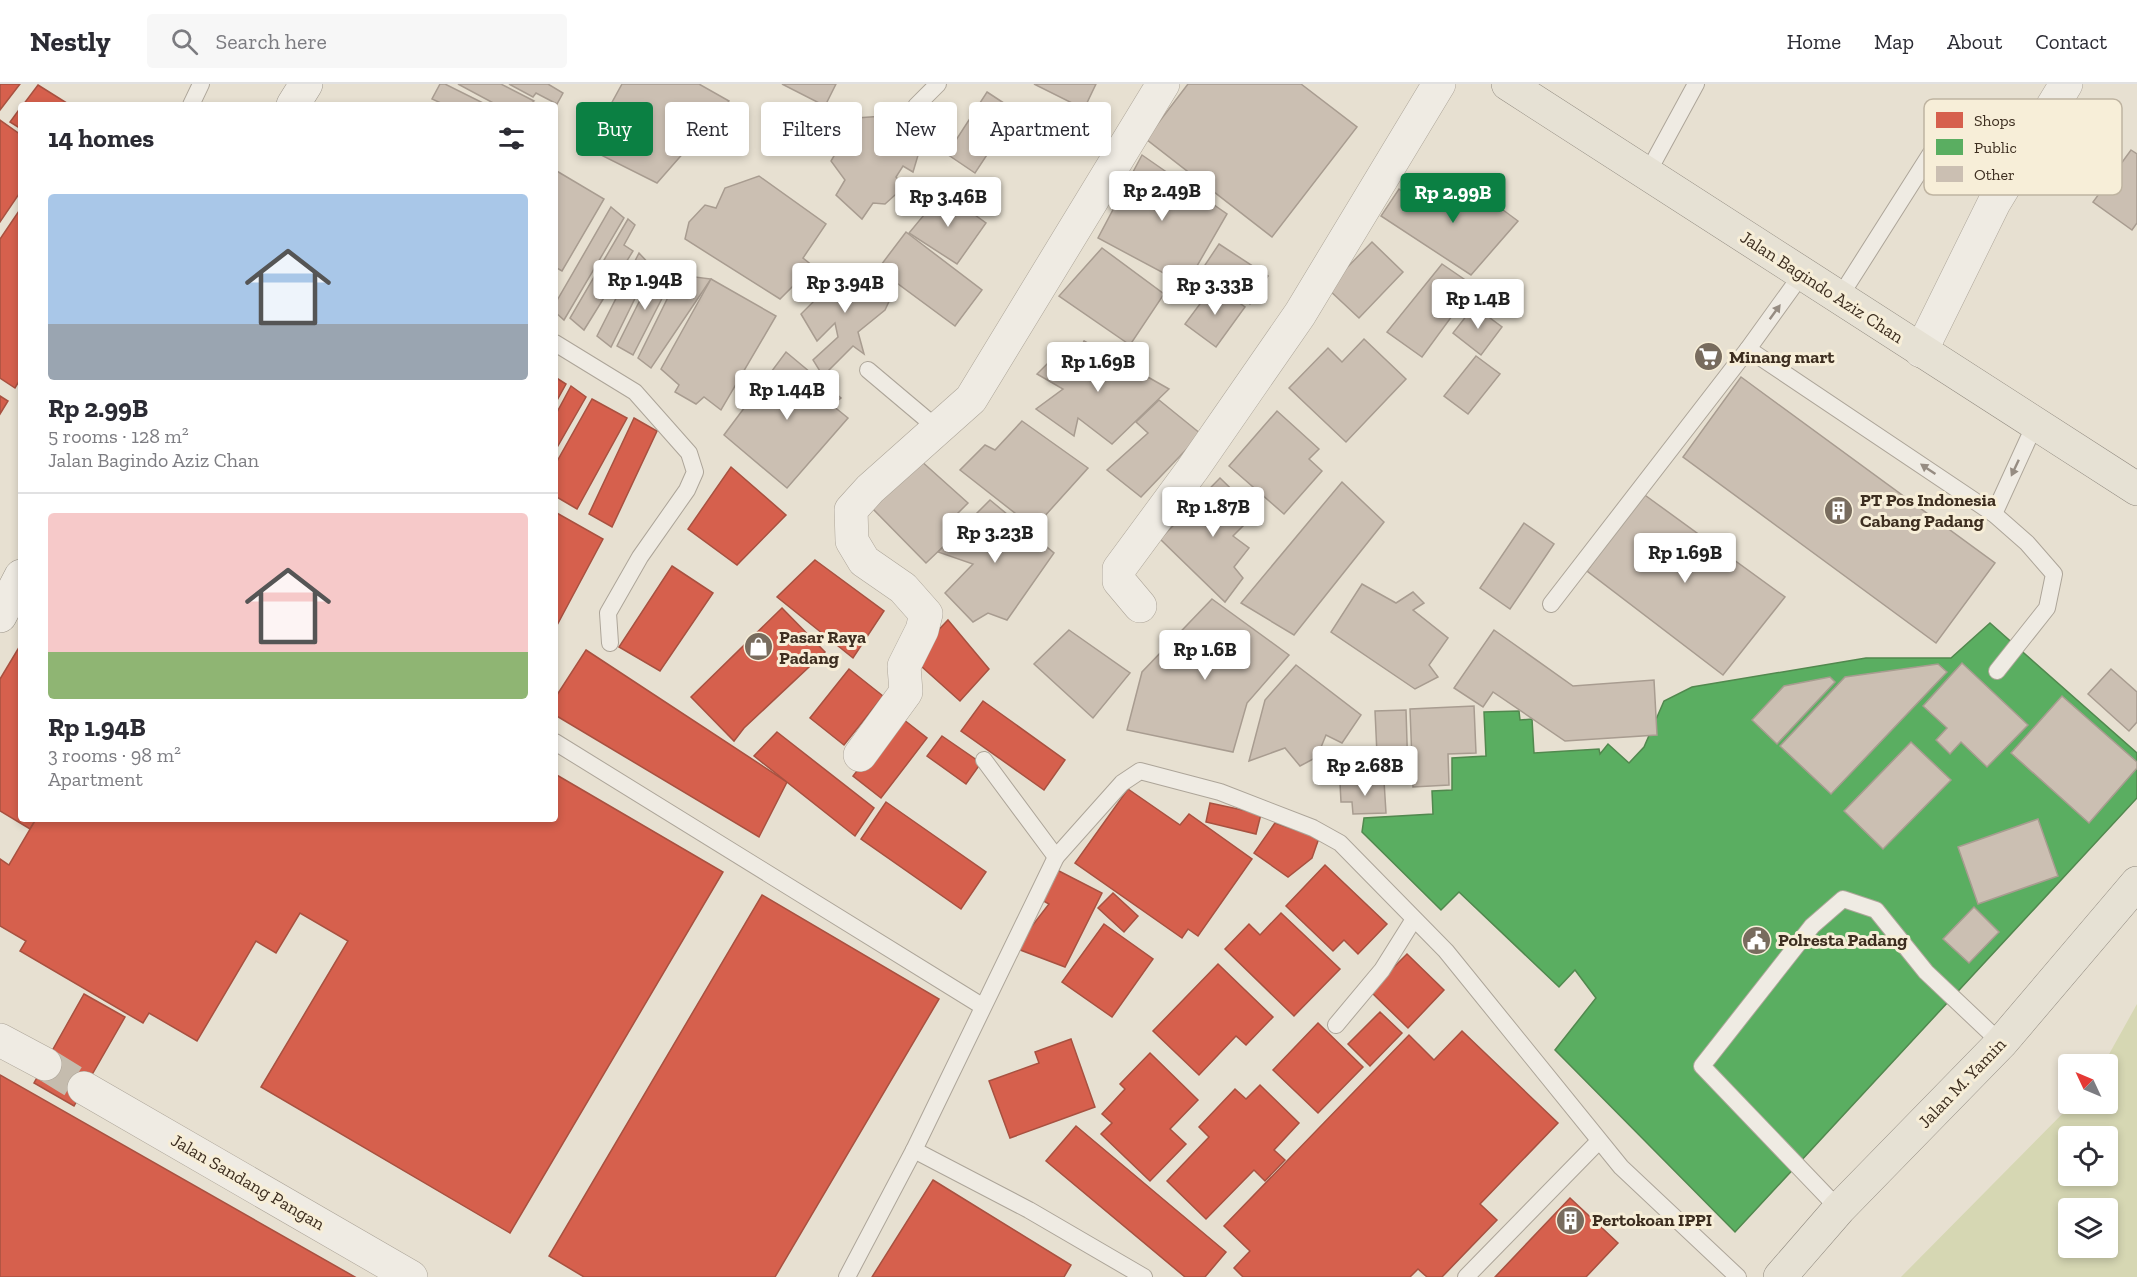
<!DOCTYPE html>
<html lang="en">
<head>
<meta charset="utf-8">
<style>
	body { margin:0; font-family:"Zilla Slab",serif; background:#f7f7f7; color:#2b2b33; height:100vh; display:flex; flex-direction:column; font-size:22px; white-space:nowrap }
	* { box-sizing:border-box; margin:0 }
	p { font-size:20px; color:#7c7c81 }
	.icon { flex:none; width:33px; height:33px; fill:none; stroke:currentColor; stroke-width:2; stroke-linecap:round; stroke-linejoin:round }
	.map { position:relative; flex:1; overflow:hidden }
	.drawer { position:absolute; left:18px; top:18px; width:540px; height:720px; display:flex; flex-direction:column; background:#fff; border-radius:6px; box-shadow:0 3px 9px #0003 }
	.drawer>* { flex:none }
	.guide { position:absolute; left:576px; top:18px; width:570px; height:54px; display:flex; gap:12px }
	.needle { width:39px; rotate:314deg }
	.buttons { position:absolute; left:2058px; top:970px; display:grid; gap:12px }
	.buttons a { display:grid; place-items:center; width:60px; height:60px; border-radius:6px; background:#fff; box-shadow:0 3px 9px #0003; font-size:30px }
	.price { position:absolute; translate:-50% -51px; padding:0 14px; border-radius:6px; background:#fff; color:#222; font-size:20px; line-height:39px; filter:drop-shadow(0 2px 3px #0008) }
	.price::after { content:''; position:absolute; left:50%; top:36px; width:18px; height:14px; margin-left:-9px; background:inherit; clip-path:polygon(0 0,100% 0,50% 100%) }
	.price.selected { background:#0b8043; color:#fff }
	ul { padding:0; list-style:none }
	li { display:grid; align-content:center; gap:12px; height:318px; padding:0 30px }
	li+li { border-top:2px solid #e1e1e2 }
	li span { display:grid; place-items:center; height:186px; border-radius:6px; color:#555 }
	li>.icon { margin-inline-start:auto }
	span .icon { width:108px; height:108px; fill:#fffc; stroke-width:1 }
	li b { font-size:26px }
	h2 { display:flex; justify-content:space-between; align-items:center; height:72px; padding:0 30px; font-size:26px }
	.chip { padding:0 21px; border-radius:6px; background:#fff; box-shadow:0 3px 9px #0003; font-size:21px; line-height:54px }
	.chip.selected { background:#0b8043; color:#fff }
	header { display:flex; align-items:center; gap:36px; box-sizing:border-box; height:84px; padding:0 30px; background:#fff; border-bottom:2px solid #e1e1e2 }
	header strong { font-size:28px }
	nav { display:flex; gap:33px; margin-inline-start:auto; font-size:21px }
	.search { width:420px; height:54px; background:#f7f7f7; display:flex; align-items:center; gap:15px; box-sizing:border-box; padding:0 21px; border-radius:6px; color:#7c7c81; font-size:22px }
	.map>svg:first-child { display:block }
	.green { fill:#d6d7b3; fill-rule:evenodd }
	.shops { fill:#d6604d; stroke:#a85140; stroke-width:1.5 }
	.public { fill:#5aae61; stroke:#51884e; stroke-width:1.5 }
	.building { fill:#cbbfb2; stroke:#a89c90; stroke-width:1.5 }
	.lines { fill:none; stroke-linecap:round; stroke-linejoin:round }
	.minor-tunnel { stroke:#c5bcae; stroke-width:33; stroke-dasharray:33 16; stroke-linecap:butt }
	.service-casing { stroke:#ada599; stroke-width:18 }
	.minor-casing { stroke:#ada599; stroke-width:34 }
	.secondary-casing { stroke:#9c958a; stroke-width:34 }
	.primary-casing { stroke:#928b80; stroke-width:34 }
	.service { stroke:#efebe3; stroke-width:16 }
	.minor { stroke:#efebe3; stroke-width:33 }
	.secondary { stroke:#efebe3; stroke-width:33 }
	.primary { stroke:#e6e1d4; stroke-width:33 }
	.oneway { fill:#968c82 }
	.labels { text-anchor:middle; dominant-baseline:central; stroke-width:6; stroke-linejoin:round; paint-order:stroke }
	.street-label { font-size:18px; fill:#3d2e20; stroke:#f7eed8 }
	.poi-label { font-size:18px; font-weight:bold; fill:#3d2e20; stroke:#f7eed8; text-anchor:start }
	.key { fill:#f7eed8; stroke:#bfb4a1; stroke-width:1.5 }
	.key-label { font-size:16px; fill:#3d2e20 }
</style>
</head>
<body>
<header>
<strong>Nestly</strong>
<div class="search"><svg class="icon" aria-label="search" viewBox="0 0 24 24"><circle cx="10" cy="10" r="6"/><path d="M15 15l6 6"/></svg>Search here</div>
<nav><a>Home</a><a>Map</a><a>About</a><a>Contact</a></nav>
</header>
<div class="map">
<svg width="2137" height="1193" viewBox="0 0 2137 1193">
	<rect width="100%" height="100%" fill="#e7e0d1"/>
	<path class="green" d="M2137,920V1193H1901L2072,1020H2108V981H2103ZM2068,1053H2108V1092H2068ZM2068,1125H2108V1164H2068Z"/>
	<g class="shops">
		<polygon points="0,0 20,0 0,26"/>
		<polygon points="38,1 70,21 23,21"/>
		<polygon points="21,23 21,45 10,38"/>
		<polygon points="0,36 21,51 21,107 0,138"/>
		<polygon points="21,124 21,294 15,304 0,294 0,155"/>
		<polygon points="555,293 566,300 555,320"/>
		<polygon points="571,302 586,313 555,367 555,332"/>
		<polygon points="0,312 8,317 0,330"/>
		<polygon points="592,315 627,334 577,425 555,412 555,381"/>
		<polygon points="634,334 657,347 612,443 589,430"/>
		<polygon points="731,383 786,431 737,481 688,445"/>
		<polygon points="555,428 603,455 555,545"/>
		<polygon points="815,476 884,527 853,574 777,513"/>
		<polygon points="672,482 713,509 660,587 619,563"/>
		<polygon points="782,524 825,568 744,644 734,657 691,613"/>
		<polygon points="948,536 989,585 960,617 912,574"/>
		<polygon points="21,560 21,735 36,735 30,745 0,727 0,595"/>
		<polygon points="586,566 787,698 759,753 555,631 555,614"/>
		<polygon points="849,585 883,612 844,661 810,634"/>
		<polygon points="983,617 1065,676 1044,706 961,647"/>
		<polygon points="899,632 927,654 881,714 853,692"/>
		<polygon points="777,648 874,724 855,752 754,672"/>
		<polygon points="942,652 981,679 966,700 927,672"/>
		<polygon points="555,690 723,788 510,1149 261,1003 348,857 300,829 276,869 256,857 197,957 149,929 143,939 20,867 26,857 0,842 0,775 9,781 36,735 555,735"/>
		<polygon points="1128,705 1180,741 1189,730 1252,775 1198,852 1188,845 1182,854 1075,779"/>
		<polygon points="886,718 986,788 961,825 861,755"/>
		<polygon points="1210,719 1261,730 1256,750 1206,738"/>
		<polygon points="1275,739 1319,754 1312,774 1288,793 1254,769"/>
		<polygon points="1325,781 1387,840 1358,870 1344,856 1333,867 1286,822"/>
		<polygon points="1057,786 1102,809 1065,883 1015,864 1049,820 1040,815"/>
		<polygon points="1113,809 1138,832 1124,848 1098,824"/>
		<polygon points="762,811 939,915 775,1193 584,1193 549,1172"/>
		<polygon points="1281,829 1340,885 1294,932 1225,865 1249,840 1260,851"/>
		<polygon points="1104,840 1153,875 1112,933 1062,898"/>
		<polygon points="1407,870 1444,906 1408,944 1370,907"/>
		<polygon points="1218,880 1273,933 1246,961 1236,952 1199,991 1153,947"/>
		<polygon points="84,910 125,933 74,1022 34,999"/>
		<polygon points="1380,928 1402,949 1370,982 1348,960"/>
		<polygon points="1318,939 1363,983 1318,1029 1273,986"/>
		<polygon points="1462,947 1558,1039 1480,1120 1497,1136 1442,1193 1427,1193 1418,1185 1410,1193 1243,1193 1234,1184 1250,1167 1224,1142 1409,951 1434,976"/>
		<polygon points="1071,955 1095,1023 1010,1054 989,997 1039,979 1035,968"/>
		<polygon points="1150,969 1198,1016 1170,1045 1186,1060 1150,1097 1101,1050 1112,1039 1102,1030 1125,1005 1120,1000"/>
		<polygon points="0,991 355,1193 0,1193"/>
		<polygon points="1260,1001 1299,1039 1274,1066 1285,1076 1265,1097 1254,1086 1206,1135 1167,1097 1209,1053 1199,1043 1235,1005 1246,1015"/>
		<polygon points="1076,1042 1226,1168 1205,1193 1185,1193 1046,1077"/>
		<polygon points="933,1096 1071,1181 1064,1193 872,1193"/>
		<polygon points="1570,1114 1618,1159 1586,1193 1495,1193"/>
	</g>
	<polygon class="public" points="1990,539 2137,669 2137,714 1735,1148 1555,966 1596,914 1575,886 1559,903 1459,808 1441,826 1362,748 1364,734 1433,730 1432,707 1452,706 1452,674 1486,672 1484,628 1519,627 1520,636 1532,635 1534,669 1599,665 1600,670 1608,660 1629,679 1644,663 1664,617 1692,603 1866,574 1951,574"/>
	<g class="building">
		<polygon points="440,0 445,0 487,21 445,21 432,15"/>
		<polygon points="458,0 501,0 534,17 529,21 497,21"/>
		<polygon points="509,0 548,0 563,9 557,20 536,9 533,13"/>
		<polygon points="622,0 699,0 729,17 657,99 587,64"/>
		<polygon points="782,0 836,0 825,22"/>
		<polygon points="1034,0 1096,0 1084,25"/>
		<polygon points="1188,0 1301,0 1357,43 1272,153 1146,55"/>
		<polygon points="987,8 1016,27 975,89 947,70"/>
		<polygon points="884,32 919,68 913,88 903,82 896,93 904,103 885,120 873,119 862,135 836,111 845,96 831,77 856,34"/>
		<polygon points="2131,66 2137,70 2137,139 2132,146 2093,118"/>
		<polygon points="1142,71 1227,130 1186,201 1098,154"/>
		<polygon points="555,86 604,115 562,187 555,183"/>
		<polygon points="759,92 826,140 803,174 813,182 780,215 685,155 689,138 705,121 716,124 725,104"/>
		<polygon points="1468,100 1518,137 1471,191 1381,132 1399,105 1415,117 1430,103 1448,117"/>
		<polygon points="943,108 986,139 957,180 909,149"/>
		<polygon points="611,123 624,134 564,236 555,228 555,220"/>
		<polygon points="628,135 635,141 624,161 633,167 584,246 570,234"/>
		<polygon points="906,148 982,206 955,242 878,185"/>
		<polygon points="1372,158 1403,188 1359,234 1327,204"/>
		<polygon points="1219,160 1268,192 1250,220 1201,187"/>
		<polygon points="1102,164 1164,210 1130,261 1059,212"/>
		<polygon points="639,169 651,182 611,263 597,252"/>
		<polygon points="1442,180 1474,202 1422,273 1387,248"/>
		<polygon points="657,182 673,193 633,271 617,262"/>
		<polygon points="848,183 866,201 888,194 893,209 885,226 858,248 864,270 853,262 823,292 813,276 838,253 835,239 817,257 801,230"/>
		<polygon points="679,191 711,195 651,284 638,274"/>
		<polygon points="711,195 776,232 721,326 704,313 696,320 675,308 679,301 661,285"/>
		<polygon points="1214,201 1245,223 1216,263 1185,240"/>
		<polygon points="1474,222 1502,243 1481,271 1453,249"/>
		<polygon points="1364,255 1406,295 1346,358 1289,304 1328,264 1342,278"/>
		<polygon points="1084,257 1169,305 1112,360 1078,334 1074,352 1036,325 1063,305 1037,290 1061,266 1074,278"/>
		<polygon points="786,268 841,314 832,321 848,334 787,404 724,351"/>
		<polygon points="1476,272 1500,290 1468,330 1444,312"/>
		<polygon points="1741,293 1995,479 1936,559 1683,373"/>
		<polygon points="1159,316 1201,350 1141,413 1107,386 1148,349 1136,338"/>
		<polygon points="1277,327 1319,365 1309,375 1322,387 1284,430 1229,382"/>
		<polygon points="1022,337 1088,384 1034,444 960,386 985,361 995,366"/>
		<polygon points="920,376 968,419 954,433 967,440 926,479 870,422"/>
		<polygon points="1220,394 1256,429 1233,452 1249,464 1234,483 1243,494 1225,518 1160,455"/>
		<polygon points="1342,398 1384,438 1294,551 1241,519"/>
		<polygon points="1642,409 1785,513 1723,591 1587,487"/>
		<polygon points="990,416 1054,469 1007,536 988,529 973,538 945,509 973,480 938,468"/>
		<polygon points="1524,439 1554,460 1510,525 1480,504"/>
		<polygon points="1362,500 1396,519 1413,508 1424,519 1413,526 1448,554 1429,581 1438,593 1415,605 1331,548"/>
		<polygon points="1212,515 1289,571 1247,619 1233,668 1127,646 1142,588"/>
		<polygon points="1069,546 1130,589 1093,634 1034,580"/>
		<polygon points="1494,546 1573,602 1654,596 1657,651 1565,657 1493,608 1483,623 1454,604"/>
		<polygon points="1962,579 2028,641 1987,683 1961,658 1950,670 1936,656 1947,644 1923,622"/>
		<polygon points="1938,580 1947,588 1831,710 1780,662 1845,593"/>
		<polygon points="1296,581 1361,631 1342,659 1326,651 1317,673 1300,682 1285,664 1249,677 1265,616"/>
		<polygon points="2111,585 2137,608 2137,638 2129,647 2088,610"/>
		<polygon points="1830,593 1835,598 1777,660 1752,636 1784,602"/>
		<polygon points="2062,612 2137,678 2137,684 2089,739 2011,669"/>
		<polygon points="1474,622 1476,669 1448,670 1449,701 1413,703 1410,625"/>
		<polygon points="1406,626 1408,690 1378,692 1375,627"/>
		<polygon points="1911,658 1951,696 1883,765 1844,727"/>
		<polygon points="1384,697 1386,729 1353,730 1352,718 1341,718 1340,699"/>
		<polygon points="2038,735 2058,792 1978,820 1958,763"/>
		<polygon points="1974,823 1999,848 1969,879 1943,855"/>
	</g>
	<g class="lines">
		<polyline class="minor-tunnel" points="45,980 84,1004"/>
		<defs>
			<g id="service">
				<polyline points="191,21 201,0"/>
				<polyline points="916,22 938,0"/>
				<polyline points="1647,90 1696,0"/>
				<polyline points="1839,214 1931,69"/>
				<polyline points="555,259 635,308 689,369 695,388 687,406 640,473 608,529 610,559"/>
				<polyline points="1748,265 1994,430 2027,459 2054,490 2047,524 1997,587"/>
				<polyline points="868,286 938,345"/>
				<polyline points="1994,430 2036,338"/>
				<polyline points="1551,520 1748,265 1802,190"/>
				<polyline points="555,658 982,922"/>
				<polyline points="984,676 1056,773"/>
				<polyline points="1336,941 1382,886 1414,835"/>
				<polyline points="914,1066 1029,1126 1144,1193"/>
				<polyline points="1839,1125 1702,982 1812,842 1843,815 1876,826 1926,888 2001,959"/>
				<polyline points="847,1193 914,1066 1056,773 1122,699 1140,687 1220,708 1313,744 1340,759 1446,867 1621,1083 1738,1193"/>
				<polyline points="1466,1193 1598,1058"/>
			</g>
			<g id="minor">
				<polyline points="1921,267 1994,119 2066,0"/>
				<polyline points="1140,522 1119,497 1119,485 1192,386 1300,230 1439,0"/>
				<polyline points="860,671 906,608 904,582 922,546 926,530 903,504 864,477 852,457 851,426 870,405 971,315 1163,0"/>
				<polyline points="0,956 45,980"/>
				<polyline points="84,1004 411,1193"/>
			</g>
			<g id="secondary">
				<polyline points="293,21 306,0"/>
				<polyline points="0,532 21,492"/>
			</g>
			<g id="primary">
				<polyline points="1508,0 2137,405"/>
				<polyline points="1780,1193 1839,1125 2001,959 2137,799"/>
			</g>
		</defs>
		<use href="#service" class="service-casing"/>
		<use href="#minor" class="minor-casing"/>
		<use href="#secondary" class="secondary-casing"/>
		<use href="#primary" class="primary-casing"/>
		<use href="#service" class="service"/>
		<use href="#minor" class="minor"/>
		<use href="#secondary" class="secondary"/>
		<use href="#primary" class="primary"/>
	</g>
	<defs><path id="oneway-solid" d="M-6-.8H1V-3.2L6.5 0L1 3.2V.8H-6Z" transform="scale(1.5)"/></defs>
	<g class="oneway">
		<use href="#oneway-solid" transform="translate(1775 228) rotate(-54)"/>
		<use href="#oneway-solid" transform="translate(2015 384) rotate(115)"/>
		<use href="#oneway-solid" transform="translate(1928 385) rotate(-146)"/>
	</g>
	<defs>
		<symbol id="supermarket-disc" viewBox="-11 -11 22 22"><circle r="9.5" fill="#786c5e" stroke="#f7eed8"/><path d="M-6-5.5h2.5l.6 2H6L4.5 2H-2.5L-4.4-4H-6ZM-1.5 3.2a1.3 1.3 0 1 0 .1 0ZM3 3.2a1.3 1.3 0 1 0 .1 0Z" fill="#fff"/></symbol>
		<symbol id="building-disc" viewBox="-11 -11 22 22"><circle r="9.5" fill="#786c5e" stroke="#f7eed8"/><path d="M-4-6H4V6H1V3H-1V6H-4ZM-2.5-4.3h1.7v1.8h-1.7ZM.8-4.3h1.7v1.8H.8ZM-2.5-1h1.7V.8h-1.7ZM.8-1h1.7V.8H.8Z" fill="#fff"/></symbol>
		<symbol id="shop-disc" viewBox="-11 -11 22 22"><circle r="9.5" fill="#786c5e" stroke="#f7eed8"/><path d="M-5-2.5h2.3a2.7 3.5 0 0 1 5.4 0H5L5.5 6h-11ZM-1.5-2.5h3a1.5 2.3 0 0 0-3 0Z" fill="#fff"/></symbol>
		<symbol id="civic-disc" viewBox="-11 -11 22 22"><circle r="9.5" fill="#786c5e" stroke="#f7eed8"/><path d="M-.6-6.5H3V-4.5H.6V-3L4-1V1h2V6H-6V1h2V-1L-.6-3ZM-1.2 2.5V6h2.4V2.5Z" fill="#fff"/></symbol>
	</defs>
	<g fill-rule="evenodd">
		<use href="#supermarket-disc" x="1692" y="256" width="33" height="33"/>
		<use href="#building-disc" x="1822" y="410" width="33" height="33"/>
		<use href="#shop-disc" x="742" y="546" width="33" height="33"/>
		<use href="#civic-disc" x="1740" y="840" width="33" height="33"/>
		<use href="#building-disc" x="1554" y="1120" width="33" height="33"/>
	</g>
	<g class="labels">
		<g class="street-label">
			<text transform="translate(1822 203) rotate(33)">Jalan Bagindo Aziz Chan</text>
			<text transform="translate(1962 999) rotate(-46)">Jalan M. Yamin</text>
			<text transform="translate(248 1098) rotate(30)">Jalan Sandang Pangan</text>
		</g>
		<g class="poi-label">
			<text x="1729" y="273">Minang mart</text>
			<text x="1860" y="416">PT Pos Indonesia<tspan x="1860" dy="21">Cabang Padang</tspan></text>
			<text x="779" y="553">Pasar Raya<tspan x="779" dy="21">Padang</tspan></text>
			<text x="1778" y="856">Polresta Padang</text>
			<text x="1592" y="1136">Pertokoan IPPI</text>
		</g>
	</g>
	<rect x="1924" y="15" width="198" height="96" rx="9" class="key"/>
	<rect x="1936" y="28" width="27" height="16" fill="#d6604d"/>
	<rect x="1936" y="55" width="27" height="16" fill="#5aae61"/>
	<rect x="1936" y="82" width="27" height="16" fill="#cbbfb2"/>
	<g class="key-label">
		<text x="1974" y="42">Shops</text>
		<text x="1974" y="69">Public</text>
		<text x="1974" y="96">Other</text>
	</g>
</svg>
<div class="buttons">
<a><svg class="needle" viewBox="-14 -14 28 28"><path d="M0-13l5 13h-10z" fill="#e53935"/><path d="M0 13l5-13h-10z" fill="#7c7c81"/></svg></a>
<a><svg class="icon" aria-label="locate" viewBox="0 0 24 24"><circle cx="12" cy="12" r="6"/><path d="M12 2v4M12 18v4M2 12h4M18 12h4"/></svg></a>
<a><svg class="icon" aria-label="layers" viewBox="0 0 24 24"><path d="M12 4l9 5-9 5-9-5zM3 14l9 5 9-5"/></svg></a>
</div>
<b class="price" style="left:1162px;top:138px">Rp 2.49B</b>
<b class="price selected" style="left:1453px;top:140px">Rp 2.99B</b>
<b class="price" style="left:948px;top:144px">Rp 3.46B</b>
<b class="price" style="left:645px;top:227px">Rp 1.94B</b>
<b class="price" style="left:845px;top:230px">Rp 3.94B</b>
<b class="price" style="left:1215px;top:232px">Rp 3.33B</b>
<b class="price" style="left:1478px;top:246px">Rp 1.4B</b>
<b class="price" style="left:1098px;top:309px">Rp 1.69B</b>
<b class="price" style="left:787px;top:337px">Rp 1.44B</b>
<b class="price" style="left:1213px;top:454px">Rp 1.87B</b>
<b class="price" style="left:995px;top:480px">Rp 3.23B</b>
<b class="price" style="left:1685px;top:500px">Rp 1.69B</b>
<b class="price" style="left:1205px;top:597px">Rp 1.6B</b>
<b class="price" style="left:1365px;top:713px">Rp 2.68B</b>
<div class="guide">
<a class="chip selected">Buy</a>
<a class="chip">Rent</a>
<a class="chip">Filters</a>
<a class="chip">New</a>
<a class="chip">Apartment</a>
</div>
<section class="drawer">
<h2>14 homes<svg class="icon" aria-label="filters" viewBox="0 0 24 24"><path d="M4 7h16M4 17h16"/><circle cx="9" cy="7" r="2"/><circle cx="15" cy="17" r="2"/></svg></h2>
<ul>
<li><span style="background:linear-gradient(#a9c7e8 70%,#9aa5b1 0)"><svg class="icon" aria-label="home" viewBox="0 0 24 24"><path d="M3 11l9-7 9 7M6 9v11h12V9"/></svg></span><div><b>Rp 2.99B</b><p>5 rooms · 128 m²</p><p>Jalan Bagindo Aziz Chan</p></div></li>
<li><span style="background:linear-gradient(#f6c9c9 75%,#8fb573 0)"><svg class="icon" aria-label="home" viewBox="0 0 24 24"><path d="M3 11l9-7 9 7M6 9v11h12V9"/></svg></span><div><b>Rp 1.94B</b><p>3 rooms · 98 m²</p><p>Apartment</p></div></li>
</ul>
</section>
</div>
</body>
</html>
